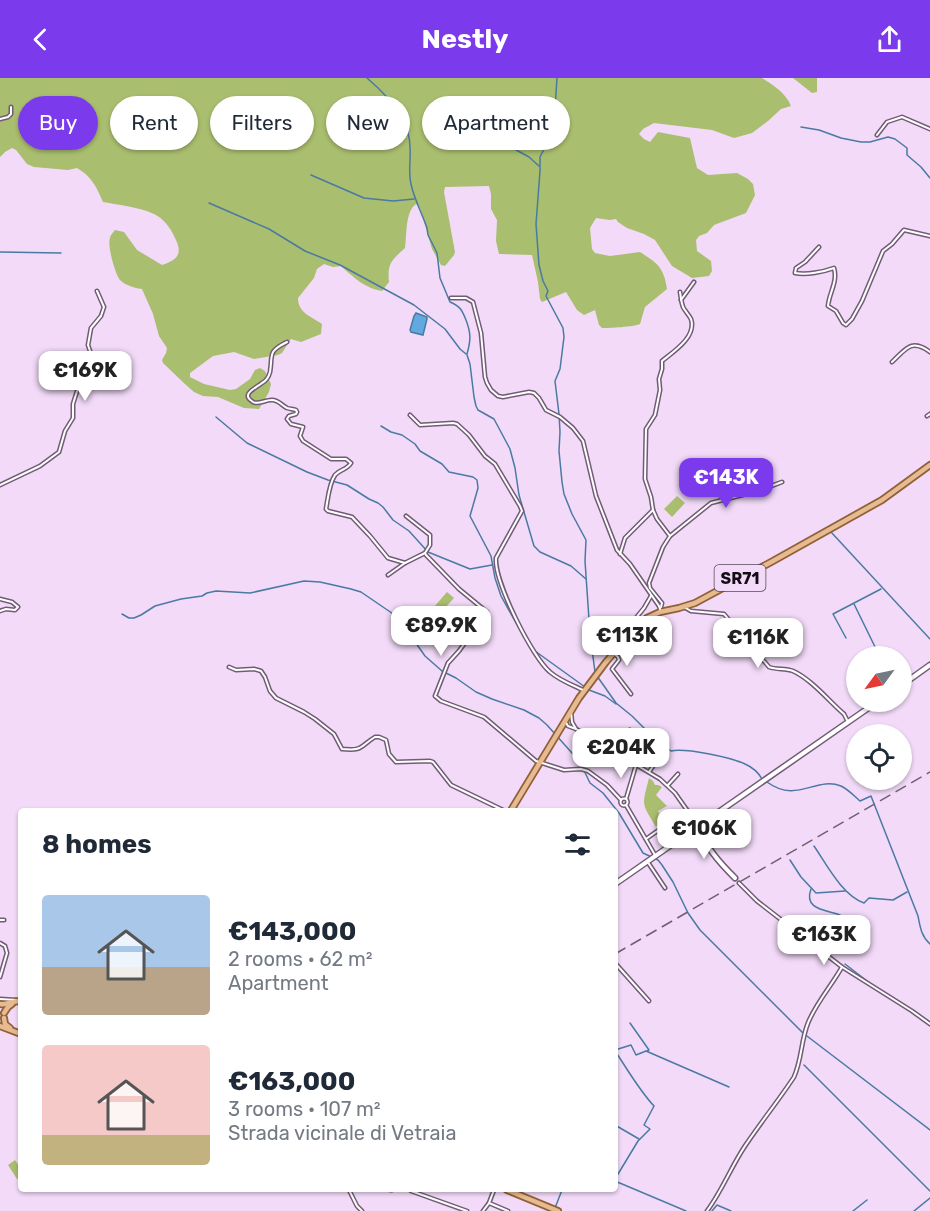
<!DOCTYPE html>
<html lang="en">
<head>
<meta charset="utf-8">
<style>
	body { margin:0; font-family:Rubik,sans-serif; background:#f6f6f7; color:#1f2937; height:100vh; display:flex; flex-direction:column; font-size:22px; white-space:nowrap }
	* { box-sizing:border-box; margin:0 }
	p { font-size:20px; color:#747a83 }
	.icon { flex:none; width:33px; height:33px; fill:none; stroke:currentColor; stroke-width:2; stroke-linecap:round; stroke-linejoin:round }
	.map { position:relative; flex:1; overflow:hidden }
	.details { position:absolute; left:18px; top:730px; width:600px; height:384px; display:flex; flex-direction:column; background:#fff; border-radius:6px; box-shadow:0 2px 4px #0004 }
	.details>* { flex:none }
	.hud { position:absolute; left:18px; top:18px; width:600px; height:54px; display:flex; gap:12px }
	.needle { width:39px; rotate:237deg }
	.tools { position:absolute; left:846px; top:568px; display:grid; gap:12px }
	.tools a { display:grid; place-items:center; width:66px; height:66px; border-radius:50%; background:#fff; box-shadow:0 2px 4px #0004; font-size:30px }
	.price { position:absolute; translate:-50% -51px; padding:0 14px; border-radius:12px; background:#fff; color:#222; font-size:20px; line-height:39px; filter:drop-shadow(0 2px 3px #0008) }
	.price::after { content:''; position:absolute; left:50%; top:36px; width:18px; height:14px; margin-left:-9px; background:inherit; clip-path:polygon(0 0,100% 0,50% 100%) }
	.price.selected { background:#7c3aed; color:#fff }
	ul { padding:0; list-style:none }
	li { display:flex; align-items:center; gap:18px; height:150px; padding:0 24px }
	li span { display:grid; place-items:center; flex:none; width:168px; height:120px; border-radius:6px; color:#555 }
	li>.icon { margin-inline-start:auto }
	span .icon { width:72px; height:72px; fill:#fffc; stroke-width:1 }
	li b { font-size:26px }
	h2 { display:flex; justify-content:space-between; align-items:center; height:72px; padding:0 24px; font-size:26px }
	.chip { padding:0 21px; border-radius:27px; background:#fff; box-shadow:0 2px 4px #0004; font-size:21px; line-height:54px }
	.chip.selected { background:#7c3aed; color:#fff }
	header { display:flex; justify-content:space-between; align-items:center; height:78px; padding:0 24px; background:#7c3aed; color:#fff; font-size:27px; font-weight:700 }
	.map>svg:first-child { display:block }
	.green { fill:#aabe6f }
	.water { fill:#61a9df; stroke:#4a7aa2; stroke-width:1.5 }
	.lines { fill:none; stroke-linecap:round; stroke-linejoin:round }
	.stream { stroke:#4a7aa2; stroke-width:1.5 }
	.street-casing { stroke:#715c75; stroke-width:5 }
	.secondary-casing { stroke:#715c75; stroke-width:7 }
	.primary-casing { stroke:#926036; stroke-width:8 }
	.street { stroke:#fff; stroke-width:2 }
	.secondary { stroke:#fff; stroke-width:4 }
	.primary { stroke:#e6bb91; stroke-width:4.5 }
	.rail { stroke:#6f6072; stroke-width:1.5; stroke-dasharray:12 6; stroke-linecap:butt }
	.labels { text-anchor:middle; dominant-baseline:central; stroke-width:5; stroke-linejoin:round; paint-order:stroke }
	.shield { fill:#f2daf8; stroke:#574a59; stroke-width:1.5 }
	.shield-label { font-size:16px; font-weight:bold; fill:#140c15 }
</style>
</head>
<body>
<header><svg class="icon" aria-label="back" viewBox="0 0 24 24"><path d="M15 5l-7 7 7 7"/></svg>Nestly<svg class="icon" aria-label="share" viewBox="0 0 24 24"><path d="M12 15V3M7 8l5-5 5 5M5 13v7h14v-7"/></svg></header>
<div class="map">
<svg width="930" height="1133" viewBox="0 0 930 1133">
	<rect width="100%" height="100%" fill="#f2daf8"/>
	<g class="green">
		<path d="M0,0H762C773,7 786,15 791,28L781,31L768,43L752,55L734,60L712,52L654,45L643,51L639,56L644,61L650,64L658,54L690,60L697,90L708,97L737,95L748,101L753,106L755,117L746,135L714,147L707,155L699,158L696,162L697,173L711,183L712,193L709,198L692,200L672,188L655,162L644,156L627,150L618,144L616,141L610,142L596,140L590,150L592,171L595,175L610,178L640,174C657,185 664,189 667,211L645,229L640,246C633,249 610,250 602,250L599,247L595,232L584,237L577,232L566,214L542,224L540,221L538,204L532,177L499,176L496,163L497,142L491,131V116L489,108L445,109L444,114L455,174L454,177L445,188L441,187L432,171L420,130L416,126C405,134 407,156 405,170C392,182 387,185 389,204L382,213C366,211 353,199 341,188L333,189L324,186L317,191L314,200L298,220C298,235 311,238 322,246L321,256L301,264L291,261L282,275L278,277L254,281L234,274L213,278L190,295V299L204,306L230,312L236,311L250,301L255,292L260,290L265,293L271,306L269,314L259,331L244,330L218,319L203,318L194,314L185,306L163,285L162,282L166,275L167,270L159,258L153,236L142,211C134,210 125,207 120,202C115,196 107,167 110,160C111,156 113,155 115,152L124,154L137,172L162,187C178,182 183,175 175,160C170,149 164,141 154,136C139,129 119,127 103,124C96,108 92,99 77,90L68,92L34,89L27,86L16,72L12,70L5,74L0,79Z"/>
		<polygon points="793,0 817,0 817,14 812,15"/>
		<polygon points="677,418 685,425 672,439 664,431"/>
		<polygon points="447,514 454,520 442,533 447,537 433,554 421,544"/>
		<path d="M649,700L653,703L655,707H658L662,709L656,717L667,728L658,733L664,744L658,745L656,749C641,724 642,728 649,700Z"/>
		<polygon points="15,1082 19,1088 21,1087 21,1099 17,1101 8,1087"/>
	</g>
	<polygon class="water" points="416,235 427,239 427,241 423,257 411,254 410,252 414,238"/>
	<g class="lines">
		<g class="stream">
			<path d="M367,0C387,17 410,41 410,69C411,81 408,94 411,106C414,121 422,135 427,150L428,157L437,175L440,200L450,224C460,228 462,232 466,242C471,255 471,262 467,276"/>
			<polyline points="557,0 554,46 548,63 540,79 540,93 536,146 539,187 543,203 548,213 546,218 563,250 564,259 560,291 555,303 559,336 560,354 559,373 562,404 564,416 572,436 586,462 585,483 590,556 595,594"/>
			<polyline points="457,22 471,32 509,68 529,79 539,88"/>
			<polyline points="801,49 819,52 841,60 861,64 870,64 888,59 895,61 907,70 907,77 921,89 930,100"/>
			<polyline points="311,97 364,120 393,123 414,121"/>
			<polyline points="209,125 269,151 305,173 340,187 414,227 445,251 460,271 466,276"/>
			<polyline points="0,174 61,175"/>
			<polyline points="467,277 470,286 474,319 476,328 478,332 494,341 510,371 515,390 519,417 534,468 540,474 571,488 586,501"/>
			<polyline points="216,339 247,365 307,394 328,402 347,407 369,421 378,425 383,429 393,442 409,453 428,474 470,491 492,487"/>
			<polyline points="381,348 391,354 402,357 415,366 420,373 442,386 449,394 473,399 477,402 478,410 470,438 491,478 495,500 501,518 520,552"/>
			<polyline points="831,454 930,561"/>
			<polyline points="854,526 880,579"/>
			<polyline points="122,536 129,540 134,540 141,537 155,528 181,521 202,518 207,515 216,513 250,515 304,503 320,504 351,511 361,514 402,542 406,551 425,578 442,593 456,600 476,614 492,621 524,632 539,640 547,647 580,684 590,705 603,715 619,735 643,775 658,782 662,787 673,804 688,835 700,852 803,955 930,1052"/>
			<polyline points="846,560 833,536 881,511"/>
			<polyline points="535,573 585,609"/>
			<path d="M597,598L616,625L632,638L651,657L671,673C686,670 730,679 745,686C752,689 758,694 762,701"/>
			<polyline points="589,612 605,618 616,626"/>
			<path d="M767,704C797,726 816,698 841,708C848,711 854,718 860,723L871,718L918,838C920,848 921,858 930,866"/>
			<path d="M814,768C827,787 842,817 864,825L869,820L893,822L907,814"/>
			<polyline points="790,782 801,799 816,815 845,813"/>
			<path d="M811,811C803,832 827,832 840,837C842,849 835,861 830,872"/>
			<polyline points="845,886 871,906"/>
			<polyline points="890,918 930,944"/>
			<polyline points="630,945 649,972 647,973"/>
			<polyline points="615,972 631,967 636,977 646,973 729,1009"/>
			<path d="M615,973C628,992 639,1012 654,1028L644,1047L650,1051L638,1063L615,1101"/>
			<polyline points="804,987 930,1113"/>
			<polyline points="615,1047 639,1061"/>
			<polyline points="615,1103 686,1133"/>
			<polyline points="555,1130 562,1112"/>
			<polyline points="712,1133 717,1127 731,1133"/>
			<polyline points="853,1133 867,1122"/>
			<polyline points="914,1133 930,1120"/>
		</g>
		<defs>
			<g id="street">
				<polyline points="0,41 8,39 11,36 11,29"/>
				<polyline points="877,57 887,44 902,39 930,51"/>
				<path d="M819,169L805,184L796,190L795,195C807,197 823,194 834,190C838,204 829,215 828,228L836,233L843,245L846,247L852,241L862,223L883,173L892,166L904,152L930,158"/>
				<polyline points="451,220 466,220 473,224 481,255 485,299 487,305 491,312 498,318 503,319 529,314 534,315 539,320 546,332 560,339 573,350 583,363 596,418 617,472 630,486 659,528 661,534"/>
				<polyline points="681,222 694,204"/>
				<path d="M287,264C267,274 273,276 270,294C269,298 266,303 262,305C258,309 239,316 253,324C258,327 265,322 271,322C278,321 281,327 287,330C290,331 293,331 296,332L297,334L296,336L289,338L287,341L291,346L303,349L300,358L303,363L331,381H346L351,385C347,392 340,391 335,397C329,406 328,420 326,431L328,433L352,439L370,458L388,480L405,485L425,475"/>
				<path d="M892,284C906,271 911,260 930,274"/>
				<path d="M410,337L420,347L453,345L457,346L469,357L485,378L495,386L520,428L522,433L496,480C494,503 532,579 550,594C559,602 572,607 583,612"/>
				<polyline points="927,338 930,336"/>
				<polyline points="0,407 40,388 59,374 65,353 73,340 73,326 79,307 94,295 94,285 88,267 91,250 101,238 104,229 97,213"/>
				<polyline points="653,432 657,441 670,458 663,469 649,505 650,510 662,525 661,529"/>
				<polyline points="406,438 430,457 430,467 425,475 426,477 459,511 487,534 459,573 448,585 435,618 441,623 484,639 536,683 564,692 581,691 588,693 607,707 621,722"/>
				<polyline points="670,458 711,425 758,413 782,404"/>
				<path d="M620,476L625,460L653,432L651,419L645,401L646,351L655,337L660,312L659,301L662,291V283C673,274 697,259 691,241C689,237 685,233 683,229C681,224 681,219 680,214"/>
				<polyline points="388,497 405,485"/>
				<polyline points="0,521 12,524 18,529 15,532 6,531 0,533"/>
				<path d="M684,529L691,533L724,536L769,589C777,592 785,590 793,593C811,601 829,623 844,636L847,642"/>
				<polyline points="608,549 620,559"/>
				<polyline points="587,551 618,579 619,582 612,591 631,616"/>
				<polyline points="610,572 644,530 651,518"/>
				<path d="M229,589L236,592L254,591L261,593L265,599L270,613L276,620L304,634L315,641L334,656L342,671C363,673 359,669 375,659H379L386,662L389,676L396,684L430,683L433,684L451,707L507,734"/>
				<polyline points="571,634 572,644 576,651"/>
				<polyline points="565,643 568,648 576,651 660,701 675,715 694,742 697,747"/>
				<polyline points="649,694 658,681"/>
				<polyline points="668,707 678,696"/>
				<circle cx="624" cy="724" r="3.5"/>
				<polyline points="626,721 636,687 649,665 630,652"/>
				<polyline points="626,727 655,777"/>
				<polyline points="646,761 687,732"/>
				<polyline points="647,783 665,810"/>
				<polyline points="739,805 757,823 842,889 912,933 930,946"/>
				<polyline points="0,842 4,842"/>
				<polyline points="0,865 5,868 7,875 0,899"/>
				<polyline points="615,885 649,923"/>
				<polyline points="0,921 16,922"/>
				<polyline points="349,1112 357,1128 362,1133"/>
				<polyline points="390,1112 392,1112"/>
				<polyline points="411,1113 467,1133"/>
				<polyline points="489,1125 508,1133"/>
				<polyline points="483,1133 489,1125 494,1112"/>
				<path d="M707,1133C722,1113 731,1089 745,1068C761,1044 779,1022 794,999C802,981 801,962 808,945C816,925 832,907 842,889"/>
			</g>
			<g id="secondary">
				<polyline points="902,607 930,587"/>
				<path d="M697,748C708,771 717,782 735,800"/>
				<polyline points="615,806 877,624"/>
			</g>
			<g id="primary">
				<polyline points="510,734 579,620 606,584 638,547 647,540 660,534 679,530 695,525 773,483 882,422 930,387"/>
				<path d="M0,926C7,928 13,922 21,923"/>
				<polyline points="4,935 8,929 12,926"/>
				<polyline points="4,940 5,946 10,950"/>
				<polyline points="0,948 21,956"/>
				<polyline points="507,1112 558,1133"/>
			</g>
		</defs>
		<use href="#street" class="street-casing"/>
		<use href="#secondary" class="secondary-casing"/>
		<use href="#primary" class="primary-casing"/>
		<use href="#street" class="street"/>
		<use href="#secondary" class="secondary"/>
		<use href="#primary" class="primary"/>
		<g class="rail">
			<polyline points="615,876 930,694"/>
			<polyline points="18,938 21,939"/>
		</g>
	</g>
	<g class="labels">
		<rect class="shield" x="714.5" y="487" width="51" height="26" rx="4.5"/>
		<g class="shield-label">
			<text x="740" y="500">SR71</text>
		</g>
	</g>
</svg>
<div class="tools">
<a><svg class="needle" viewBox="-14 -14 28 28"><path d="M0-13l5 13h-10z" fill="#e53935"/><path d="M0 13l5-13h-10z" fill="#747a83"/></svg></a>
<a><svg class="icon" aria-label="locate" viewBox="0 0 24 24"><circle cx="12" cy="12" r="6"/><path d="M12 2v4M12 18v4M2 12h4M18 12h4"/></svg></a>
</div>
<b class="price" style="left:85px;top:324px">€169K</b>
<b class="price selected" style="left:726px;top:431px">€143K</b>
<b class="price" style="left:441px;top:579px">€89.9K</b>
<b class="price" style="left:627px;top:589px">€113K</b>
<b class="price" style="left:758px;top:591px">€116K</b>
<b class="price" style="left:621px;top:701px">€204K</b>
<b class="price" style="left:704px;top:782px">€106K</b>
<b class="price" style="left:824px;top:888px">€163K</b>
<div class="hud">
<a class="chip selected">Buy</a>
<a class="chip">Rent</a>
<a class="chip">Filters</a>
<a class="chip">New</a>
<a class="chip">Apartment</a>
</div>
<section class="details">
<h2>8 homes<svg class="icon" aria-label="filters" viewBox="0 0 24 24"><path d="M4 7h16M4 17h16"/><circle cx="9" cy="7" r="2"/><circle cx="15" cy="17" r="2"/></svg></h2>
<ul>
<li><span style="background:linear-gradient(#a9c7e8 60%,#b9a48a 0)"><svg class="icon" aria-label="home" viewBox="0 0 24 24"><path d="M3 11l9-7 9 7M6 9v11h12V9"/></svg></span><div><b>€143,000</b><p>2 rooms · 62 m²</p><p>Apartment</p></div></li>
<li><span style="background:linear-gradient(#f6c9c9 75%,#c2b280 0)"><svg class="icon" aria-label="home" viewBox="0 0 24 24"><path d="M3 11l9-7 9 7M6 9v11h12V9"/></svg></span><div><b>€163,000</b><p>3 rooms · 107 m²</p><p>Strada vicinale di Vetraia</p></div></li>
</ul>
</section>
</div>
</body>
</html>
